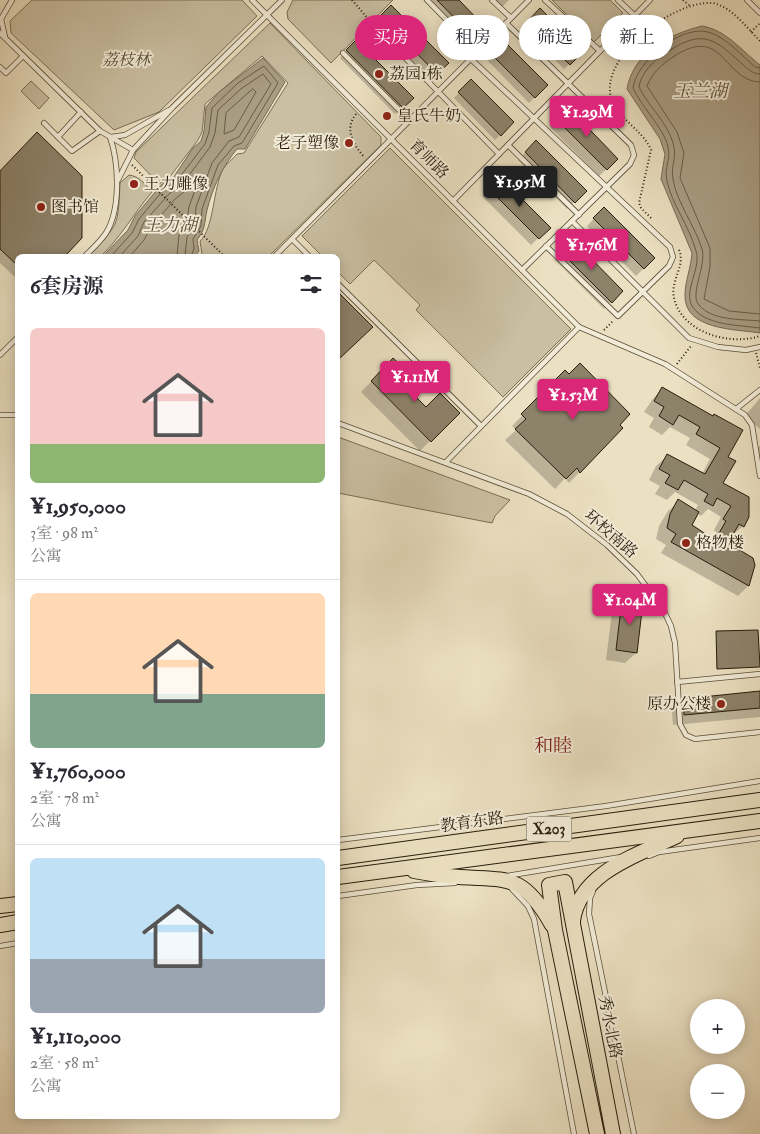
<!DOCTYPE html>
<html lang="zh">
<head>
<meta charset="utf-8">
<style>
	body { margin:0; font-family:"IM FELL Double Pica","Noto Serif SC",serif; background:#f7f7f7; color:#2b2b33; height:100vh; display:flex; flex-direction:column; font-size:19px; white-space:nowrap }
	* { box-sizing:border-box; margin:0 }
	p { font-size:16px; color:#7c7c81 }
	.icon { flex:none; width:28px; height:28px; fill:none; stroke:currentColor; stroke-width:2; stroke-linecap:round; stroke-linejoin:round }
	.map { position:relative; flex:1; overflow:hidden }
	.side { position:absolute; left:15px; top:254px; width:325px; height:865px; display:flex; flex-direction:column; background:#fff; border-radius:8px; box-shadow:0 2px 12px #0003 }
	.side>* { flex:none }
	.guide { position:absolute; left:355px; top:15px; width:330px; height:45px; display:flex; gap:10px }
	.controls { position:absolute; left:690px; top:999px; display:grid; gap:10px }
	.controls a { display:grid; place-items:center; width:55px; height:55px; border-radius:50%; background:#fff; box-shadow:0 2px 12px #0003; font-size:25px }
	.price { position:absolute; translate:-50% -42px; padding:0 11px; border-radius:5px; background:#db2777; color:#fff; font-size:16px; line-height:32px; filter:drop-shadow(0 1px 2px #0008) }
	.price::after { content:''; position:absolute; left:50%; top:30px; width:15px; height:11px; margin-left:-8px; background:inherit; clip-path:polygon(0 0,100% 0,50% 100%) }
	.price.current { background:#222; color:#fff }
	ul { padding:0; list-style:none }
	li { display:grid; align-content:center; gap:10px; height:265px; padding:0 15px }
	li+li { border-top:1px solid #e1e1e2 }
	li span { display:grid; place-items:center; height:155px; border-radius:8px; color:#555 }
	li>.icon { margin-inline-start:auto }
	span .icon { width:90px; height:90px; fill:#fffc; stroke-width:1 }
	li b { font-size:21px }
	h2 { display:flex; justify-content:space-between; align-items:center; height:60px; padding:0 15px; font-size:21px }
	.pill { padding:0 18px; border-radius:22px; background:#fff; box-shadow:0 2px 12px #0003; font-size:18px; line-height:45px }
	.pill.current { background:#db2777; color:#fff }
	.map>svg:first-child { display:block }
	.green { fill:#cabfa2; stroke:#796e56 }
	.water { fill:#a99d83; stroke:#756953 }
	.shadow { fill:#0003; fill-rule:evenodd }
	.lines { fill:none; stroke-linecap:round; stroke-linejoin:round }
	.shore { stroke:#685c47; stroke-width:1 }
	.building { fill:#8d826a; stroke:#281c0b }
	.service-casing { stroke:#594d38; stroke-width:6 }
	.primary-casing { stroke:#281c0b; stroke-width:16 }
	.path { stroke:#281c0b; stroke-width:2; stroke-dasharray:1 2.5; stroke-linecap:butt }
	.service { stroke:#f2ebd7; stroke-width:4.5 }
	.primary { stroke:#ebe0c1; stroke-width:14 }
	.poi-dot { fill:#8f2418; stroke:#f2ebd7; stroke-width:2 }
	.labels { text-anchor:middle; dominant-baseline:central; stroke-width:4; stroke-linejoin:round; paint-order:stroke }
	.shield { fill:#f2ebd7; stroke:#655a48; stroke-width:1 }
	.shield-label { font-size:15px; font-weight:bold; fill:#281c0b }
	.park-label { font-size:16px; font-style:italic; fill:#594d38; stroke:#f2ebd7 }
	.poi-label { font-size:16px; fill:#281c0b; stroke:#f2ebd7; text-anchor:start }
	.street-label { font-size:16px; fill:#281c0b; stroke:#f2ebd7 }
	.water-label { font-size:18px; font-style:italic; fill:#5c503b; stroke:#f2ebd7 }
	.quarter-label { font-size:19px; fill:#7a1f14; stroke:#f2ebd7 }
</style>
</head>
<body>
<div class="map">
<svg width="760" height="1134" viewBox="0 0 760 1134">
	<rect width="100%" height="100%" fill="#ebe0c1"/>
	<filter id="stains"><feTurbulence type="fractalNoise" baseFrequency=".004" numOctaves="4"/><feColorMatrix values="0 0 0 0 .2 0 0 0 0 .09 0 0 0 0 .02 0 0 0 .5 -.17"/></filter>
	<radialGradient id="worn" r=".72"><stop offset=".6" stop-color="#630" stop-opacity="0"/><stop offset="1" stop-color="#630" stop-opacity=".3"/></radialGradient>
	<g class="green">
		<polygon points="32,0 242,0 257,16 159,112 114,130 11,33 10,21"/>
		<polygon points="293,0 393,0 331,63 288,19 287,12"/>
		<polygon points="552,0 610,0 623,13 594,42"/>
		<path d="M270,23L381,137V145L269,256H199L202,254L200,241C214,229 213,188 223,169C226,164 233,159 237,154L244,153L288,83L262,56L205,104L202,132L198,140L169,178L159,184L134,158L136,152Z"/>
		<polygon points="31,81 49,98 39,109 21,91"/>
		<polygon points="390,148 571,329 503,397 416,310 420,305 374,260 350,284 338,272 338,256 322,256 302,236"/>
		<path d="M129,175C139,176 145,184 152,192C134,213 121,237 101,256H88C119,224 118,227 120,183Z"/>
		<polygon points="338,437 510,500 495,516 492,523 338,493"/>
	</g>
	<g class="water">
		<path d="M702,26C726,30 741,50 760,65V333C735,329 684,330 685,295C685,281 691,268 692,253L661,179L665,154L660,139L627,89C633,53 669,34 702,26Z"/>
		<path d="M263,58L285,82L245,149H237C222,167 213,187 207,210C204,224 206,228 197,240L199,251L195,256H103L128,230L135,216L162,184L173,178L193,148L201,141L204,131L206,107L219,92Z"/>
	</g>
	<g class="shadow">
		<polygon points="423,0 457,0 484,27 467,44"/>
		<polygon points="489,0 509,0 499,10"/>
		<polygon points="391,7 447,63 430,80 374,24"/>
		<polygon points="540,10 581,52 564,69 523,28"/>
		<polygon points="356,41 412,98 395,114 340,58"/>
		<polygon points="505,44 546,85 529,103 488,61"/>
		<polygon points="471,81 513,122 495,140 454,98"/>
		<polygon points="568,109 617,159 599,176 550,127"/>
		<polygon points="536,142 585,191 567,209 518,160"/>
		<polygon points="0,172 81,238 63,256 18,256 18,280 0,263"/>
		<polygon points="500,178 549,228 531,245 482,196"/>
		<polygon points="604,208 654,258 636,276 587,226"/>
		<polygon points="573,242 622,291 604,309 555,260"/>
		<polygon points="338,293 372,327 338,360"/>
		<polygon points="393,359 395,378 426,409 458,413 420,451 361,392"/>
		<polygon points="565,372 622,428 569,483 565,478 555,489 505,440 516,430 512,426"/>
		<path d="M662,389L712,418L726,457L722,483L743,526L731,536L726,544L754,565L748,586L738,596L661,553L666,545L656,539L659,526L668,511L679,501L695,510L698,505L675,492L667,500L655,494L660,486L649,480L656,466L667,456L702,474L710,459L686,445L690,438L670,427L662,435L649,427L654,418L644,412L652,400ZM708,509L721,517L714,530L716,532L712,540L690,525L697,513L701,516Z"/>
		<polygon points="760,398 760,429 745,416"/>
		<polygon points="760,445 760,459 755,454"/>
		<polygon points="622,601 636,653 625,663 606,660 612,612"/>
		<polygon points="717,632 759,666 716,669"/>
		<polygon points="760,693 760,717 673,725 672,711 683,700"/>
	</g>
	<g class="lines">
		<g class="shore">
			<path d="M760,68L755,67C741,55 726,37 708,32C680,25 637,61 633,88C641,105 655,119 664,136C675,158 663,164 667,181C672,205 690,227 696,251C702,270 680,294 695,310C710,326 740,325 760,328"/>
			<path d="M760,74C752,74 747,68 741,63C711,35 700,30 664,54C653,61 641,73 639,87C647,104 662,117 670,135C680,158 670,161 673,179C676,201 696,228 702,249C707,265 689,295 699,305C712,321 741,319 760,321"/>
			<path d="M760,82C723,81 724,23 673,57C662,64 652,73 647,86L677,132L684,153L680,178L710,248V267L704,299L729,311L760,314"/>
			<polygon points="253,89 256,92 234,130 224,134 226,113"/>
			<polyline points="111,256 132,233 139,219 165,188 176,182 205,144 209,132 212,108 238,83 264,66 278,83 242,143 234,146 218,165 202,209 201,226 193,239 194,249 191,256"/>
			<polyline points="120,256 138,236 144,222 170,193 181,186 210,147 215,133 218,110 242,88 263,74 271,84 239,137 229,141 212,163 196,207 195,224 187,237 185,256"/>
			<polyline points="130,256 144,240 151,227 175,199 194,184 196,187 189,207 187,221 179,235 177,256"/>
		</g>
	</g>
	<g class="building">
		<polygon points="437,0 459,0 485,27 474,38"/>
		<polygon points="391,5 449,63 437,74 380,16"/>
		<polygon points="540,8 583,52 570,65 527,22"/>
		<polygon points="356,40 414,98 403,108 346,50"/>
		<polygon points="505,42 548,85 535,98 492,55"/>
		<polygon points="471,79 514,122 501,136 458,92"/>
		<polygon points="568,107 618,159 607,170 556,119"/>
		<polygon points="37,132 82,176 82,238 65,256 18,256 18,266 0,249 0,171"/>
		<polygon points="536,140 587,191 575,203 525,152"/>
		<polygon points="500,177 551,228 539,239 488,188"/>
		<polygon points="604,207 655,258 644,269 593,218"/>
		<polygon points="573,240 623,291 612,303 561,252"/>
		<polygon points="338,292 373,327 338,360"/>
		<polygon points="393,358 406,370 397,378 426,407 440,393 460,413 431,442 371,381"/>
		<polygon points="580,363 630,414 620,425 623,428 580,473 577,468 566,479 515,429 526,419 521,414 565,370 569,374"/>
		<polygon points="662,387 713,416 714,414 743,430 728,457 736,461 723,483 749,497 749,517 744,527 739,524 728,543 753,558 755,565 749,586 671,542 676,534 667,528 670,514 678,499 699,512 692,525 715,540 726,521 723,519 731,506 717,498 713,506 704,501 708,494 684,480 678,490 665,483 670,475 659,469 667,454 705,474 720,448 696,434 700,427 679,415 673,425 659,416 664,407 654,401"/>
		<polygon points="622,600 643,602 637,653 616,650"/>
		<polygon points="758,630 760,667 717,669 716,631"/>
		<polygon points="760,691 760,708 684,715 683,699"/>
	</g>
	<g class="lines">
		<defs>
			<g id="service">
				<polyline points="252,0 579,327 665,364 745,415 752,425 760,476"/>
				<polyline points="427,0 478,52"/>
				<polyline points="492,0 511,18"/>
				<polyline points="545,0 600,51"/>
				<polyline points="618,0 635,16"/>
				<polyline points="747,0 760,13"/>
				<polyline points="506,23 631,145 634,155 630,164 522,270"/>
				<polyline points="372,24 499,154"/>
				<polyline points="0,33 100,131 133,150"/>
				<polyline points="5,37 1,19 12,0"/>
				<polyline points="343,53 410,121"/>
				<polyline points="471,59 670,247 673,257 669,266 618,316 546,246"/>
				<polyline points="0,67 6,73 23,56"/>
				<polyline points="44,123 58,137 81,112"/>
				<polyline points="58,137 72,151 100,131"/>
				<polyline points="111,137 125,135 169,110"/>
				<polyline points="508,145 579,215"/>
				<polyline points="118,180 133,150 173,107 282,0"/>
				<polyline points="453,201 650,0"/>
				<polyline points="572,221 689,338 718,347 746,350 760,347"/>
				<polyline points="292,239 309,256"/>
				<path d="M85,256C92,249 100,242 106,233C121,209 119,163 110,137"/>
				<polyline points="275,256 529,0"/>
				<polyline points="338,284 481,426"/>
				<polyline points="0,355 18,337"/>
				<polyline points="736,409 760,390"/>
				<polyline points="0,415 18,415"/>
				<polyline points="338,423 529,494 567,514 607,545 637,574 663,609 671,626 675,643 680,724 686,735 695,739 760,732"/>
				<polyline points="446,462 579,327"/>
				<polyline points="677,682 760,674"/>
				<polyline points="338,840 606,806 760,781"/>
				<polyline points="649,856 659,852 760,838"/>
				<polyline points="507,876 621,857"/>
				<polyline points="512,889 528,906 534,919 574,1134"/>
				<polyline points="593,891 590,898 589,914 634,1134"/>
				<polyline points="338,896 417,885 455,883"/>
				<polyline points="0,946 18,943"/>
			</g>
			<g id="primary">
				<polyline points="338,858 760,800"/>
				<path d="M414,871C425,873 437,875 448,876C503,882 520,868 552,925"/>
				<polyline points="338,877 760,821"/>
				<polyline points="0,906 18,904"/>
				<path d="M573,921C579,872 640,854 677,836"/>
				<polyline points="0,925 18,922"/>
				<polyline points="597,1134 555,930 549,885 565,882 613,1134"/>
			</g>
		</defs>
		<use href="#service" class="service-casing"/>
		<use href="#primary" class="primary-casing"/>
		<g class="path">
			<polyline points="352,0 369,20"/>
			<polyline points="683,0 689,5"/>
			<polyline points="751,32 760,23"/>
			<path d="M356,114C344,129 353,144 364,157"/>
			<polyline points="132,165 224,256"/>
			<path d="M651,218L641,208L639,203L651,150C643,129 612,116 610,92C606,52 675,0 713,3C732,7 747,28 760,41"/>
			<path d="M679,250C686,265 670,281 674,298C682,333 730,346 760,336"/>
			<polyline points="604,330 613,321"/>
			<polyline points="756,353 760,368"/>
			<polyline points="677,364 691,346"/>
		</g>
		<use href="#service" class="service"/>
		<use href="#primary" class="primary"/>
	</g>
	<g class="poi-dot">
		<circle cx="379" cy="74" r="5"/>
		<circle cx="387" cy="116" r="5"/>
		<circle cx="349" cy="143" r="5"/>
		<circle cx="134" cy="184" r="5"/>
		<circle cx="41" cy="207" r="5"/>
		<circle cx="686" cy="543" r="5"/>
		<circle cx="721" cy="704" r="5"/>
	</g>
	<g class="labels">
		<rect class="shield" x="526.5" y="816.5" width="45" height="25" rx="4"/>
		<g class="shield-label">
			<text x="549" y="829">X203</text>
		</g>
		<g class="park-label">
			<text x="126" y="60">荔枝林</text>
		</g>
		<g class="poi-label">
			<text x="389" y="74">荔园1栋</text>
			<text x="397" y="116">皇氏牛奶</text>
			<text x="339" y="143" text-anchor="end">老子塑像</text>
			<text x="144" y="184">王力雕像</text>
			<text x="51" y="207">图书馆</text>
			<text x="696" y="543">格物楼</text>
			<text x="711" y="704" text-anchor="end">原办公楼</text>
		</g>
		<g class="street-label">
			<text transform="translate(429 159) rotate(45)">育师路</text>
			<text transform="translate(611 534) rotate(41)">环校南路</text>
			<text transform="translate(472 822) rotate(-8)">教育东路</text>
			<text transform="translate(610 1027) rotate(79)">秀水北路</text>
		</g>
		<g class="water-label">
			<text x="700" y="91">玉兰湖</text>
			<text x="170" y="225">王力湖</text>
		</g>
		<g class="quarter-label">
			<text x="553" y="746">和睦</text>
		</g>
	</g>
	<rect width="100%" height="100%" filter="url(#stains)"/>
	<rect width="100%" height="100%" fill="url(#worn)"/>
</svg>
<div class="controls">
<a>+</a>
<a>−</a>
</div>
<b class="price" style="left:587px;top:138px">¥1.29M</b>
<b class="price current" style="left:520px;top:208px">¥1.95M</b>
<b class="price" style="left:592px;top:271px">¥1.76M</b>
<b class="price" style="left:415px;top:403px">¥1.11M</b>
<b class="price" style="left:573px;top:421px">¥1.53M</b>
<b class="price" style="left:630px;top:626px">¥1.04M</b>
<div class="guide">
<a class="pill current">买房</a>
<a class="pill">租房</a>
<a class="pill">筛选</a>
<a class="pill">新上</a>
</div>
<section class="side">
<h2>6套房源<svg class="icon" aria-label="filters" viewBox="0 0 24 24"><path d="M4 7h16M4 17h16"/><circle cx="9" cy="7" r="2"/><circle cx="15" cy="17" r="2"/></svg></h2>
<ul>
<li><span style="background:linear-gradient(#f6c9c9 75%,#8fb573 0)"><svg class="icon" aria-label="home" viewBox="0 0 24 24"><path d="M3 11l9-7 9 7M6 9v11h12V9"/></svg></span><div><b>¥1,950,000</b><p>3室 · 98 m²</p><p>公寓</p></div></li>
<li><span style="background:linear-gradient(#ffd9b3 65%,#7fa58c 0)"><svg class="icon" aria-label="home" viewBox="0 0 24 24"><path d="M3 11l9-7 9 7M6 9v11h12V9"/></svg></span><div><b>¥1,760,000</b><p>2室 · 78 m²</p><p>公寓</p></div></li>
<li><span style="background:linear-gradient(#bfe0f5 65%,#9aa5b1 0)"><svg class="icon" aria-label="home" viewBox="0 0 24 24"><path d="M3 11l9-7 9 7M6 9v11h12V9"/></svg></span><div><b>¥1,110,000</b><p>2室 · 58 m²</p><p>公寓</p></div></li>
</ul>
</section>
</div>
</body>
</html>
